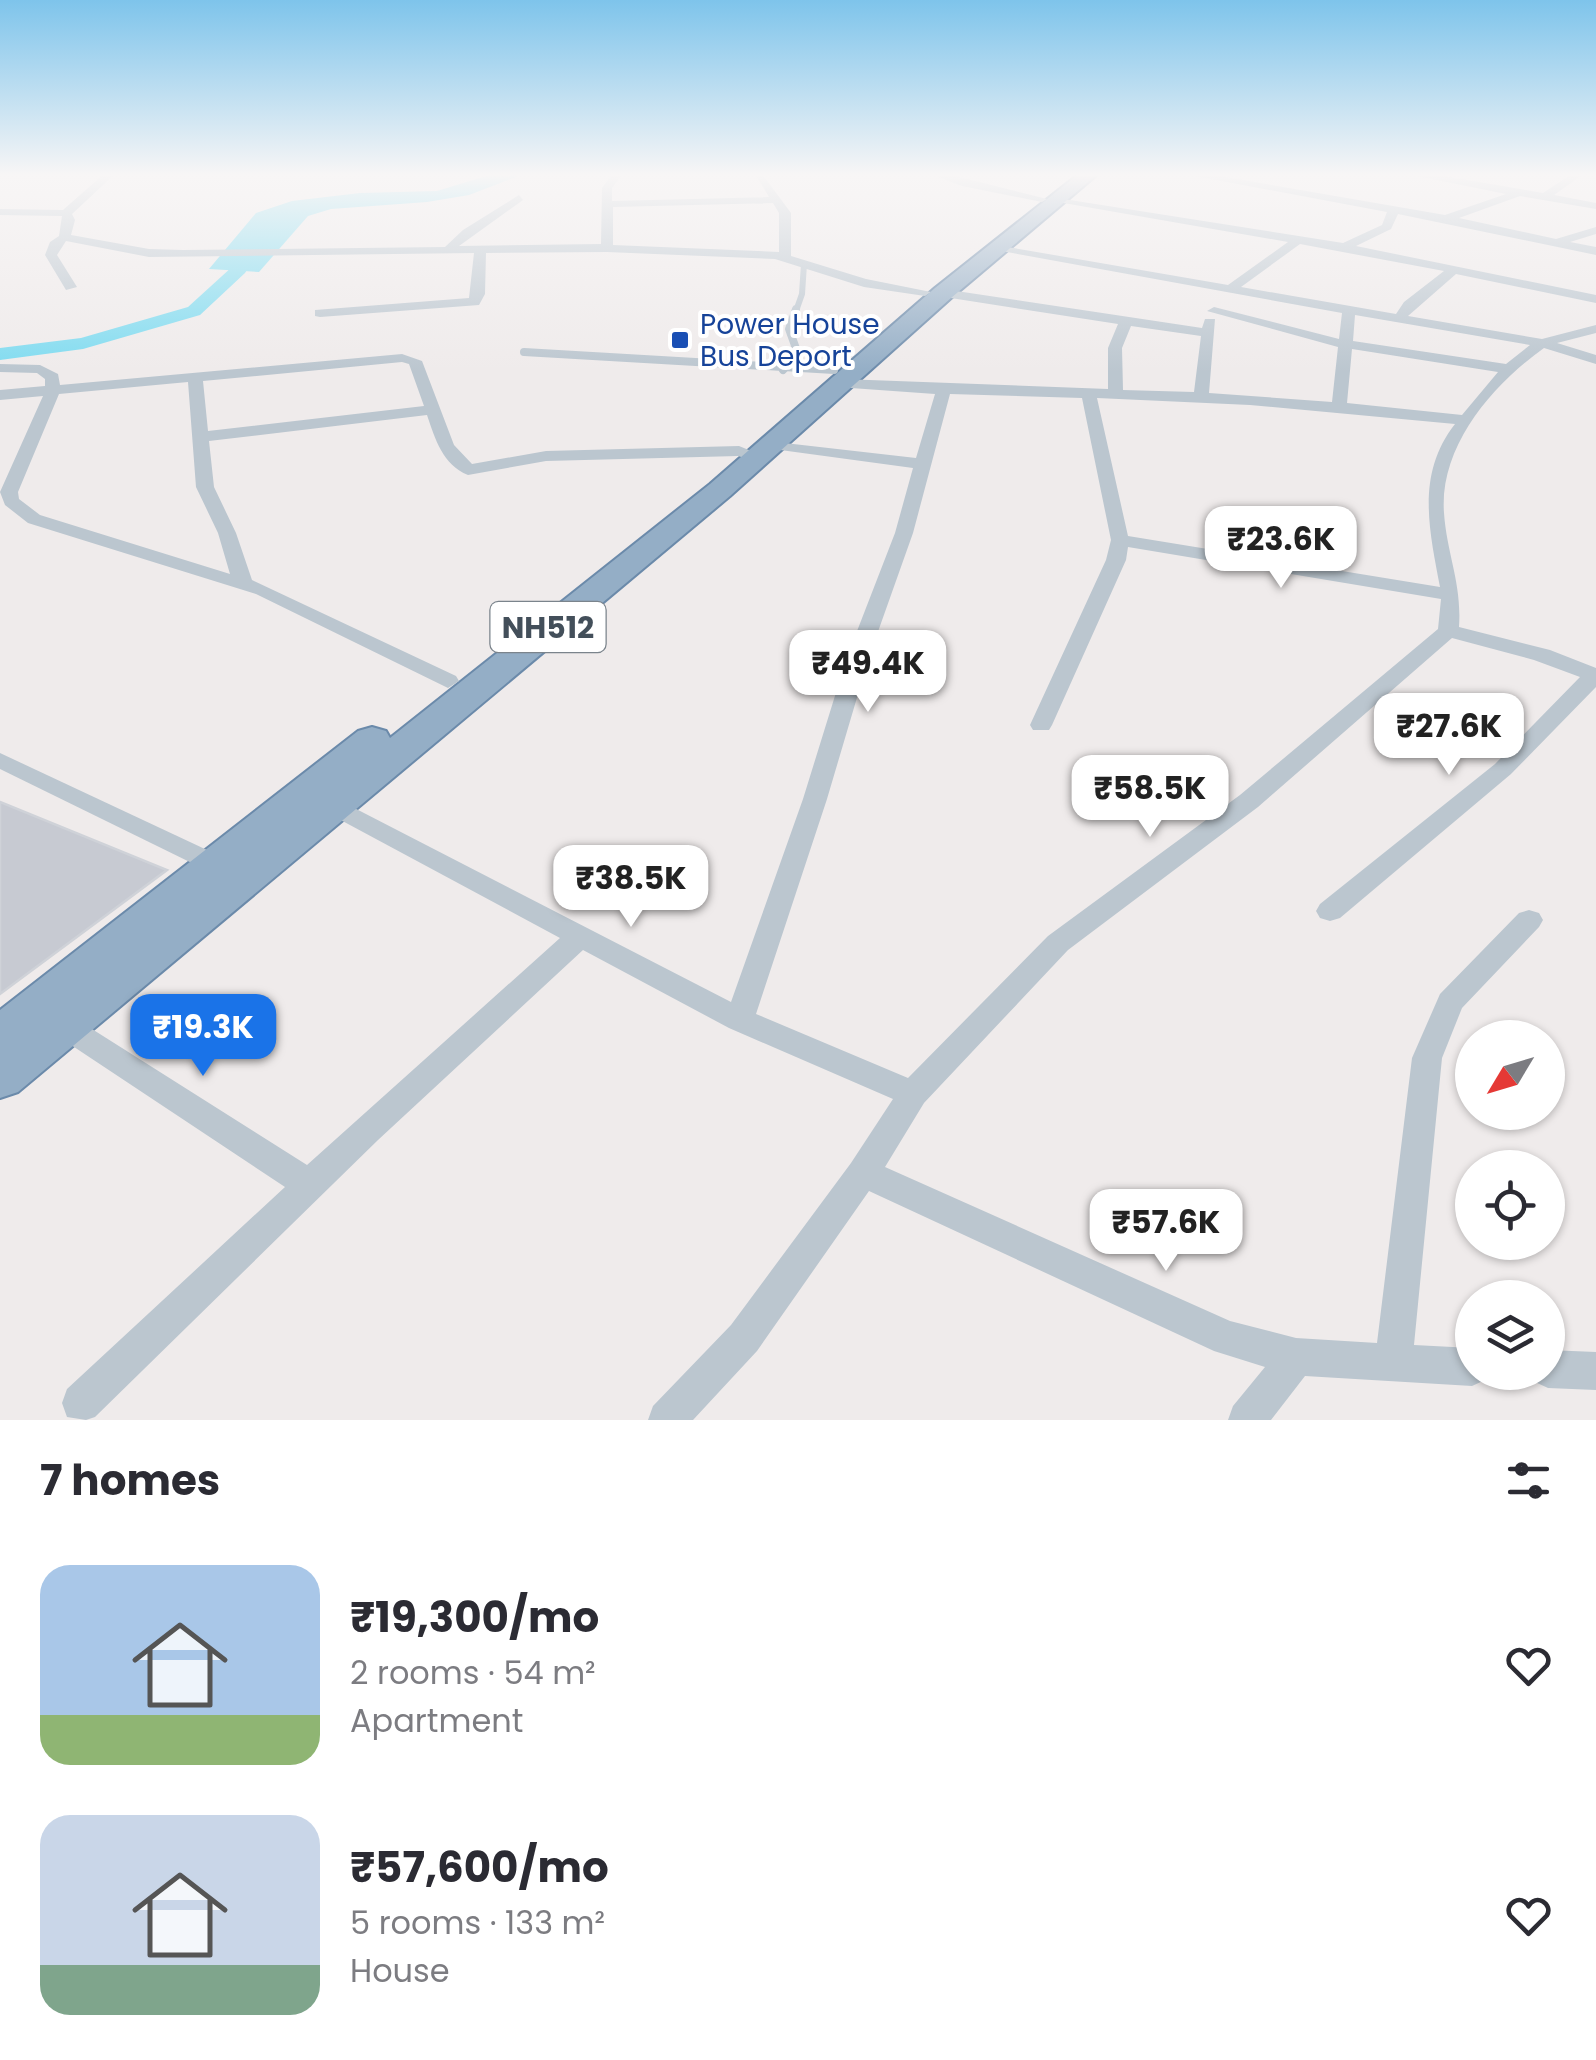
<!DOCTYPE html>
<html lang="en">
<head>
<meta charset="utf-8">
<style>
	body { margin:0; font-family:Poppins,sans-serif; background:#f7f7f7; color:#2b2b33; height:100vh; display:flex; flex-direction:column; font-size:38px; white-space:nowrap }
	* { box-sizing:border-box; margin:0 }
	p { font-size:32px; color:#7c7c81 }
	.icon { flex:none; width:55px; height:55px; fill:none; stroke:currentColor; stroke-width:2; stroke-linecap:round; stroke-linejoin:round }
	.map { position:relative; height:1420px; overflow:hidden }
	.sheet { display:flex; flex-direction:column; background:#fff; flex:1 }
	.sheet>* { flex:none }
	.needle { width:65px; rotate:232deg }
	.controls { position:absolute; left:1455px; top:1020px; display:grid; gap:20px }
	.controls a { display:grid; place-items:center; width:110px; height:110px; border-radius:50%; background:#fff; box-shadow:0 2px 8px #0004; font-size:50px }
	.price { position:absolute; translate:-50% -85px; padding:0 22px; border-radius:20px; background:#fff; color:#222; font-size:32px; line-height:65px; filter:drop-shadow(0 2px 5px #0008) }
	.price::after { content:''; position:absolute; left:50%; top:60px; width:30px; height:22px; margin-left:-15px; background:inherit; clip-path:polygon(0 0,100% 0,50% 100%) }
	.price.active { background:#1a73e8; color:#fff }
	ul { padding:0; list-style:none }
	li { display:flex; align-items:center; gap:30px; height:250px; padding:0 40px }
	li span { display:grid; place-items:center; flex:none; width:280px; height:200px; border-radius:30px; color:#555 }
	li>.icon { margin-inline-start:auto }
	span .icon { width:120px; height:120px; fill:#fffc; stroke-width:1 }
	li b { font-size:42px }
	h2 { display:flex; justify-content:space-between; align-items:center; height:120px; padding:0 40px; font-size:42px }
	.map>svg:first-child { display:block }
	.water { fill:#7fdbf0 }
	.lines { fill:none; stroke-linecap:round; stroke-linejoin:round }
	.canal { fill:#7fdbf0; fill-rule:evenodd }
	.building { fill:#c7cad2; stroke:#cfd2d8; stroke-width:2.5 }
	.trunk-casing { stroke:#6b8aaa; stroke-width:4 }
	.service-far1 { stroke:#bbc6cf; stroke-width:6 }
	.service { stroke:#bbc6cf; stroke-width:8 }
	.minor { fill:#bbc6cf; fill-rule:evenodd }
	.trunk { fill:#94aec6; fill-rule:evenodd }
	.transit-dot { fill:#1a4fb4; stroke:#fff; stroke-width:4 }
	.labels { text-anchor:middle; dominant-baseline:central; stroke-width:8; stroke-linejoin:round; paint-order:stroke }
	.far-transit-label { font-size:28px; fill:#164399; stroke:#fff; text-anchor:start }
	.shield { fill:#fff; stroke:#7b848c; stroke-width:2.5 }
	.shield-label { font-size:30px; font-weight:bold; fill:#434f5a }
</style>
</head>
<body>
<div class="map">
<svg width="1596" height="1420" viewBox="0 0 1596 1420">
	<rect width="100%" height="100%" fill="#efebeb"/>
	<polygon class="water" points="496,173 526,173 469,195 427,202 331,209 308,216 259,272 209,269 256,213 292,201 360,193 437,191"/>
	<g class="lines">
		<polygon class="canal" points="253,236 267,239 245,273 200,315 83,349 0,360 0,348 81,338 188,307 233,266"/>
	</g>
	<polygon class="building" points="0,802 167,870 0,994"/>
	<g class="lines">
		<defs>
			<polygon id="trunk" points="1080,173 1099,173 951,298 730,496 18,1092 0,1098 0,1010 358,731 372,727 386,731 390,738 710,484 935,288"/>
		</defs>
		<use href="#trunk" class="trunk-casing"/>
		<polyline class="service-far1" points="796,311 802,294 804,264"/>
		<g class="service">
			<polyline points="524,352 834,370"/>
			<polyline points="783,370 798,354 789,329 796,309"/>
		</g>
		<g class="minor">
			<path d="M105,173H116L72,214L75,220L71,235L149,249L183,250L445,247L463,230L519,195L523,200L459,246L601,244L602,188L613,173H623L612,188V201L769,197L757,177L762,174L791,213V256L866,279L931,292L925,296L864,287L775,259L607,252L486,253L485,294L479,305L320,317L315,316V310L469,298L474,253L149,257L66,241L57,255L77,287L66,290L45,255L50,242L59,236L62,216L0,215V209L63,210ZM773,203L779,213V252L613,245V207Z"/>
			<polygon points="295,173 286,177 281,174 281,173"/>
			<polygon points="928,173 944,173 1047,199 1042,202 962,186"/>
			<path d="M1179,173H1203L1445,215L1506,194L1402,173H1426L1543,193L1573,173H1585L1554,195L1596,203V209L1520,196L1459,218L1556,239L1596,227V234L1570,242L1596,247V255L1398,214L1391,229L1356,246L1596,295V303L1456,274L1408,316L1542,339L1596,325V333L1557,343L1596,355V364L1544,348C1493,384 1439,446 1444,513C1447,555 1462,583 1459,627L1550,650L1596,668V687L1511,774L1340,918L1330,921L1320,918L1316,911L1320,904L1495,764L1580,677L1534,660L1452,638L1258,807L1068,950L924,1103L885,1167L1230,1321L1296,1338L1377,1343L1412,1058L1440,994L1519,913L1529,910L1539,913L1543,920L1539,927L1462,1008L1442,1058L1414,1345L1472,1348V1372H1488L1485,1380L1472,1386L1305,1376L1271,1420H1228L1233,1406L1265,1367L1214,1351L869,1191L757,1351L693,1420H648L653,1406L731,1325L851,1163L893,1099L729,1028L583,950L378,1140L95,1417L86,1420L67,1417L62,1403L67,1389L285,1187L53,1033L48,1025L53,1017L63,1013L73,1017L307,1165L560,938L322,810L319,804L331,796L731,1002L803,799L847,657L895,533L913,468L773,449L767,447V441L916,458L935,394L837,387L834,384L842,379L1108,389V348L1118,324L938,296L936,293L943,289L1202,328L1205,319H1215L1209,393L1332,402L1338,347L1207,311L1214,307L1339,339L1342,313L990,249L996,245L1228,285L1288,242L1052,201L1057,198L1343,243L1382,225L1387,212ZM1300,244L1444,271L1404,302L1396,314L1241,287ZM1355,315L1530,345L1506,364L1353,341ZM1131,326L1201,336L1194,392L1123,390L1122,348ZM1352,349L1498,372L1462,415L1347,403ZM950,394L1082,398L1111,540L1106,560L1030,725L1033,730H1049L1052,725L1126,560L1128,547L1441,599L1438,629L1240,795L1048,936L908,1078L756,1014L827,799L869,657L913,533ZM1097,398L1250,405L1455,424C1416,474 1429,529 1440,587L1128,536Z"/>
			<path d="M402,354L422,361L454,445L472,464L546,451L739,446L766,457L758,462L738,456L546,461L468,475C443,465 435,439 427,415L209,441L214,487L236,533L252,580L456,676L459,681L448,688L256,594L28,523L5,505L0,492L43,396L0,400V390L45,386V379L37,373L0,372V364L40,365L58,374L60,385ZM402,362L409,364L424,406L208,431L203,381ZM188,382L196,487L218,533L230,574L40,515L19,499L18,492L59,394Z"/>
			<polygon points="0,753 222,857 226,863 222,869 204,869 0,769"/>
			<polygon points="1548,1350 1596,1352 1596,1390 1548,1388 1535,1382 1531,1372 1548,1372"/>
		</g>
		<use href="#trunk" class="trunk"/>
	</g>
	<linearGradient id="sky" x2="0" y2="1"><stop stop-color="#7ec4eb"/><stop offset="0.47" stop-color="#f8f6f6"/><stop offset="1" stop-color="#f8f6f6" stop-opacity="0"/></linearGradient>
	<rect width="1596" height="372" fill="url(#sky)"/>
	<rect class="transit-dot" x="670" y="330" width="20" height="20" rx="5"/>
	<g class="labels">
		<g class="far-transit-label">
			<text x="700" y="324">Power House<tspan x="700" dy="32">Bus Deport</tspan></text>
		</g>
		<rect class="shield" x="490.5" y="602" width="115" height="50" rx="8"/>
		<g class="shield-label">
			<text x="548" y="627">NH512</text>
		</g>
	</g>
</svg>
<div class="controls">
<a><svg class="needle" viewBox="-14 -14 28 28"><path d="M0-13l5 13h-10z" fill="#e53935"/><path d="M0 13l5-13h-10z" fill="#7c7c81"/></svg></a>
<a><svg class="icon" aria-label="locate" viewBox="0 0 24 24"><circle cx="12" cy="12" r="6"/><path d="M12 2v4M12 18v4M2 12h4M18 12h4"/></svg></a>
<a><svg class="icon" aria-label="layers" viewBox="0 0 24 24"><path d="M12 4l9 5-9 5-9-5zM3 14l9 5 9-5"/></svg></a>
</div>
<b class="price" style="left:1281px;top:591px">₹23.6K</b>
<b class="price" style="left:868px;top:715px">₹49.4K</b>
<b class="price" style="left:1449px;top:778px">₹27.6K</b>
<b class="price" style="left:1150px;top:840px">₹58.5K</b>
<b class="price" style="left:631px;top:930px">₹38.5K</b>
<b class="price active" style="left:203px;top:1079px">₹19.3K</b>
<b class="price" style="left:1166px;top:1274px">₹57.6K</b>
</div>
<section class="sheet">
<h2>7 homes<svg class="icon" aria-label="filters" viewBox="0 0 24 24"><path d="M4 7h16M4 17h16"/><circle cx="9" cy="7" r="2"/><circle cx="15" cy="17" r="2"/></svg></h2>
<ul>
<li><span style="background:linear-gradient(#a9c7e8 75%,#8fb573 0)"><svg class="icon" aria-label="home" viewBox="0 0 24 24"><path d="M3 11l9-7 9 7M6 9v11h12V9"/></svg></span><div><b>₹19,300/mo</b><p>2 rooms · 54 m²</p><p>Apartment</p></div><svg class="icon" aria-label="heart" viewBox="0 0 24 24"><path d="M12 20l-8-8c-3-5 5-10 8-4 3-6 11-1 8 4z"/></svg></li>
<li><span style="background:linear-gradient(#c9d6e8 75%,#7fa58c 0)"><svg class="icon" aria-label="home" viewBox="0 0 24 24"><path d="M3 11l9-7 9 7M6 9v11h12V9"/></svg></span><div><b>₹57,600/mo</b><p>5 rooms · 133 m²</p><p>House</p></div><svg class="icon" aria-label="heart" viewBox="0 0 24 24"><path d="M12 20l-8-8c-3-5 5-10 8-4 3-6 11-1 8 4z"/></svg></li>
</ul>
</section>
</body>
</html>
